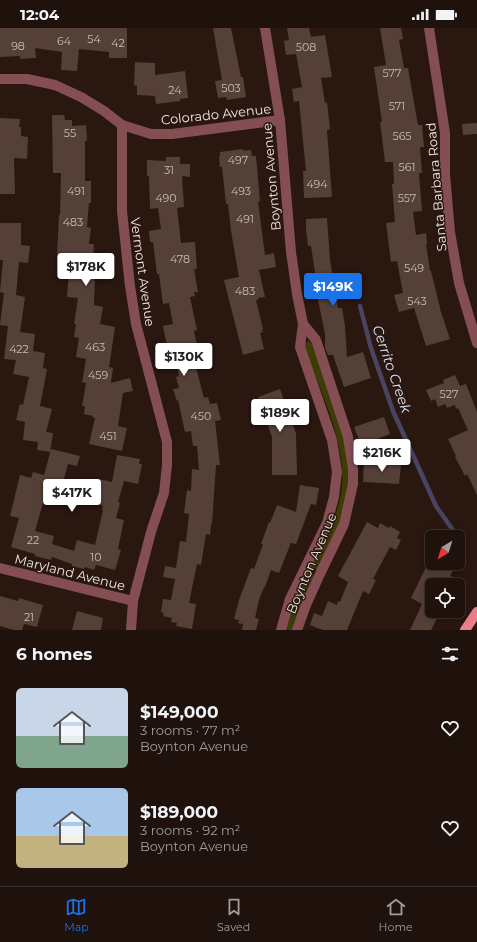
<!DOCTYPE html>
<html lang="en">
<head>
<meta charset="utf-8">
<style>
	body { margin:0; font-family:Montserrat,sans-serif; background:#271a15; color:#f1f3f6; height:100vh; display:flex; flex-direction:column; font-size:15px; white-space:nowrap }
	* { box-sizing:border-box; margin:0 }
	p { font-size:13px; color:#a19d9d }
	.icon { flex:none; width:22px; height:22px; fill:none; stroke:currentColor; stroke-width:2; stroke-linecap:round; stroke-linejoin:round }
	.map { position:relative; height:602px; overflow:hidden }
	.side { display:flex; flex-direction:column; background:#1f110c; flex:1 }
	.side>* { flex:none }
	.needle { width:26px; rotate:218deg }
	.tools { position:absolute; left:425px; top:502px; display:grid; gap:8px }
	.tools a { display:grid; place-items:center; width:40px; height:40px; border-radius:6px; background:#1f110c; box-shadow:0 2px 10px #0003,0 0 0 1px #3c312d; font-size:20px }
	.price { position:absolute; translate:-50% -34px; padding:0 9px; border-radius:4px; background:#fff; color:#222; font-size:13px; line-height:26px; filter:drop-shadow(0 1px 2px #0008) }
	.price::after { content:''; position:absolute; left:50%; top:24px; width:12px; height:9px; margin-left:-6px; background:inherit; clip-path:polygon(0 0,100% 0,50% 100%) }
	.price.current { background:#1a73e8; color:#fff }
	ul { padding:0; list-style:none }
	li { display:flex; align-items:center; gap:12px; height:100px; padding:0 16px }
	li span { display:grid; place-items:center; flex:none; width:112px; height:80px; border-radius:6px; color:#555 }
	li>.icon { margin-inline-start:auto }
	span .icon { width:48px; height:48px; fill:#fffc; stroke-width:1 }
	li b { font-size:17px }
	h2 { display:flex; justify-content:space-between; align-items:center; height:48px; padding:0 16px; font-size:17px }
	.status { display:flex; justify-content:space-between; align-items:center; height:28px; padding:0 20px; background:#1f110c; direction:ltr }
	.status svg { height:11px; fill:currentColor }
	.menu { display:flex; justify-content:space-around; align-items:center; height:56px; border-top:1px solid #3c312d; background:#1f110c; font-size:11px; color:#a19d9d }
	.menu a { display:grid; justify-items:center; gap:2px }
	.menu .current { color:#1a73e8 }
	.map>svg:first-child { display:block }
	.green { fill:#3c3d04 }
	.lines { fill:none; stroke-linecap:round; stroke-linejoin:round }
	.stream { stroke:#484461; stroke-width:4.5 }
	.building { fill:#554038 }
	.minor { stroke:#844e53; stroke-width:10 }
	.major { stroke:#ed7e89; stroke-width:10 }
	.labels { text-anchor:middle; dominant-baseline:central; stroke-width:3; stroke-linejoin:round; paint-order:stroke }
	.number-label { font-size:11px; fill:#cabbb5 }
	.street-label { font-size:13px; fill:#f1e4df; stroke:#291710 }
	.water-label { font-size:14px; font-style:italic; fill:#d5e1f2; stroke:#291710 }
</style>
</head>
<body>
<div class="status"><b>12:04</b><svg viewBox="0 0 49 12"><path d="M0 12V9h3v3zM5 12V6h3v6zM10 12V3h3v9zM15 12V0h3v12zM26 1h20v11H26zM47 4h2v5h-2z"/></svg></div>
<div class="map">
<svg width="477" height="602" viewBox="0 0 477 602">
	<rect width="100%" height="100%" fill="#291710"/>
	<g class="green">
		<path d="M309,313L313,317L344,408L349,439V457L339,495L317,542L311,539C323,516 336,492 341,466C349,419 320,362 304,319L306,314Z"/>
		<polygon points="308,544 314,547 292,602 286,602 291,586"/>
	</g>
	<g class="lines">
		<polyline class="stream" points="360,278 371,320 393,383 436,478 462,515"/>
	</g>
	<g class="building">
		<polygon points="0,0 127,0 127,30 109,30 109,24 79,21 77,43 61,42 62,24 35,20 36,30 20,31 20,28 0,29"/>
		<polygon points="213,0 231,0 241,49 243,49 246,69 227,72 226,69 218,70 215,53 222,52"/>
		<polygon points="287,0 309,0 311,9 325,7 332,49 321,50 325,75 327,74 330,101 327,102 332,169 304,170 303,143 306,143 299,73 294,74 292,61 302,59 296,26 286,27 284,13 289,12"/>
		<polygon points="380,0 401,0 403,11 399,12 404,40 408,40 418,97 422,97 424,119 420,119 422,145 419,145 422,183 413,184 416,207 426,205 427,216 426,216 430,243 431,243 441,284 450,311 426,318 414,280 399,284 394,267 403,265 397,233 391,234 386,195 395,194 392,156 394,156 393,134 385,134 380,94 382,94 374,39 386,37"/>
		<polygon points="135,34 155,35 155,47 185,43 188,70 180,71 180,73 156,76 155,68 137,67 137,58 134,57"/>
		<polygon points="52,87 64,87 65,92 72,92 72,98 86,97 87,113 85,113 85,153 91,153 91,175 89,175 87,199 91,200 89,216 94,216 92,247 95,247 94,277 103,279 100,296 115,299 109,339 113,340 111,355 130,350 133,363 123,365 118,398 127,400 122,423 89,416 95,390 92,389 93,388 84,386 85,378 82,378 86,355 82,354 86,331 76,329 79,310 74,309 76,296 74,296 78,270 67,269 70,227 57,226 59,187 60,187 61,145 53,145"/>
		<polygon points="0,90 20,91 19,99 21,99 21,108 28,109 27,131 14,130 15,166 0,166"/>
		<polygon points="477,95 477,106 463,107 462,96"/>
		<polygon points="243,121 243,123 251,122 252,128 256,128 260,173 258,174 265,227 274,225 276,239 259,242 265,269 258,270 258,272 256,272 263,301 262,301 263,304 260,305 264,321 243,327 224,252 239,249 231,203 228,176 226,176 222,139 220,139 219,128 220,128 220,124"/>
		<polygon points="166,129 180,129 180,136 190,136 190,149 182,148 184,179 177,180 181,215 195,214 197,241 194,241 198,264 194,264 195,268 190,269 197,302 194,303 200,331 194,332 204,370 208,369 210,376 217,375 221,392 215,393 220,437 216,437 212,496 211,496 210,507 206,506 201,537 197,536 189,575 196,576 192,601 176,598 177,595 171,594 172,590 163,588 164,585 161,584 163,571 171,572 175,551 163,549 165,538 176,540 180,513 186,514 189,486 184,485 187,462 191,463 192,441 199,442 197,418 193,418 191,403 185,404 178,372 177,373 173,361 179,360 176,349 179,348 174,325 172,325 171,322 168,323 163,298 173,296 169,275 163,276 159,246 157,246 153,214 150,214 149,203 161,201 158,180 150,181 149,148 147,148 147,132 166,133"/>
		<polygon points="327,190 330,232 338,280 342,280 345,298 347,329 363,324 371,350 344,359 333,327 328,327 325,320 325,306 314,252 316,251 311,218 308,218 306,201 306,191"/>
		<polygon points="0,195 21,195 21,217 30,218 28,235 19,234 16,267 25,269 20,304 35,306 33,323 45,325 43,340 47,341 40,378 52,381 46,404 53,405 50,424 37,422 38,414 23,412 25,394 16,392 20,376 23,377 29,349 13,346 16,332 4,331 8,298 0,297 4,265 0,264 3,232 0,232"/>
		<polygon points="455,347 460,358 466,356 477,384 477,467 467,446 465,448 455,429 456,428 448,411 468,402 458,380 456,381 455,377 447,380 445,376 438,379 435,371 431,373 426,362 444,355 443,352"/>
		<polygon points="280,361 296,405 297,447 272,447 272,409 266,392 263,393 258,379 261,378 258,369"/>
		<polygon points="384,389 390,406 361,417 354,399"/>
		<polygon points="51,421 80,428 77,438 68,436 58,472 45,468 35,503 54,508 52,516 74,523 77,512 95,517 103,482 102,482 103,478 94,475 96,468 94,467 99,451 112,454 117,427 140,431 139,436 142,436 138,456 124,453 118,474 120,475 116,490 124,492 118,521 121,522 115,542 96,537 94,542 85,539 84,541 72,538 72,536 52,529 51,532 35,528 35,526 11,519 19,490 10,488 20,447 31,450 33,444 44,447"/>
		<polygon points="364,434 401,437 399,456 363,454"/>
		<polygon points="300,457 319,460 316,477 311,476 296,516 291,515 292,512 279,545 271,542 265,559 264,559 259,572 255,590 259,591 256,602 242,602 243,596 238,595 239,592 234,591 239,572 251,540 254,541 263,516 261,516 269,494 270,495 277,477 296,484"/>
		<polygon points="367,494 378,500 380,495 389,500 390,498 400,504 397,510 401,512 396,522 390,519 373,551 376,552 369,566 363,563 347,602 323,602 310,597 314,585 322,588 328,573 337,577 338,573 340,574 348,554 338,548"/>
		<polygon points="428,535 445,535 454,542 450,547 463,557 432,557 432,583 441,583 431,602 410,602 422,576 411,570"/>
		<polygon points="0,568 18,573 19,570 43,577 37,599 24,596 22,602 14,602 0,598"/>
		<polygon points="77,583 103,590 101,602 72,602"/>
	</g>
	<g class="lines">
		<g class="minor">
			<polyline points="265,0 280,92 291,224 297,266 303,296 300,319 332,412 337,444 334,469 327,495 290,571 281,602"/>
			<polyline points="429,0 445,105 445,147 450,204 459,255 477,315"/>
			<polyline points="0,51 27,51 55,57 81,69 104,83 122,97 151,106 172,106 280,92"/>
			<polyline points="122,97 122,183 130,258 136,296 167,414 167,437 164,465 151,504 133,573 131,602"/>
			<polyline points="0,540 133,573"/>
			<polyline points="297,602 306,577 320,546 344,496 353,456 353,441 348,409 316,312 303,296"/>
		</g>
		<polyline class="major" points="465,602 477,584"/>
	</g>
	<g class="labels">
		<g class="number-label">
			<text x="94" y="11">54</text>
			<text x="64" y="13">64</text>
			<text x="118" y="15">42</text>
			<text x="18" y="18">98</text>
			<text x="306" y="19">508</text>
			<text x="392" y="45">577</text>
			<text x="231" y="60">503</text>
			<text x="175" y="62">24</text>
			<text x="397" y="78">571</text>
			<text x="70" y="105">55</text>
			<text x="402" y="108">565</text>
			<text x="238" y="132">497</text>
			<text x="407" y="139">561</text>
			<text x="169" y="142">31</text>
			<text x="317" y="156">494</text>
			<text x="76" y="163">491</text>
			<text x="241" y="163">493</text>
			<text x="166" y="170">490</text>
			<text x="407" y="170">557</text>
			<text x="245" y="191">491</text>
			<text x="73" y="194">483</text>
			<text x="180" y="231">478</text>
			<text x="414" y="240">549</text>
			<text x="245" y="263">483</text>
			<text x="417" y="273">543</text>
			<text x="95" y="319">463</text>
			<text x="19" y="321">422</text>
			<text x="98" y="347">459</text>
			<text x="449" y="366">527</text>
			<text x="201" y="388">450</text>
			<text x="108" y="408">451</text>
			<text x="33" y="512">22</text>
			<text x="96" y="529">10</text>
			<text x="29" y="589">21</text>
		</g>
		<g class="street-label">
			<text transform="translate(216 86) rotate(-6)">Colorado Avenue</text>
			<text transform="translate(271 149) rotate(-95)">Boynton Avenue</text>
			<text transform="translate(436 159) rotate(-95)">Santa Barbara Road</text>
			<text transform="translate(143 244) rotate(82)">Vermont Avenue</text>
			<text transform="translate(311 535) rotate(-67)">Boynton Avenue</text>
			<text transform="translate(70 544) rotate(14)">Maryland Avenue</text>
		</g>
		<g class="water-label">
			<text transform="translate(392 341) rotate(71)">Cerrito Creek</text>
		</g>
	</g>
</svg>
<div class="tools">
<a><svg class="needle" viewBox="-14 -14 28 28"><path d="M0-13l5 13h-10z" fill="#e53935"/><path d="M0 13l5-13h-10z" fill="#a19d9d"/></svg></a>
<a><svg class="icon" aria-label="locate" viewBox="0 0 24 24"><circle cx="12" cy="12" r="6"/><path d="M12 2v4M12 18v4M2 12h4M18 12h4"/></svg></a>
</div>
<b class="price" style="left:86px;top:259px">$178K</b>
<b class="price current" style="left:333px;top:279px">$149K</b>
<b class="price" style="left:184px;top:349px">$130K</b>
<b class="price" style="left:280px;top:405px">$189K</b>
<b class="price" style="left:382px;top:445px">$216K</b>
<b class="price" style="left:72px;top:485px">$417K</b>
</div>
<section class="side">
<h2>6 homes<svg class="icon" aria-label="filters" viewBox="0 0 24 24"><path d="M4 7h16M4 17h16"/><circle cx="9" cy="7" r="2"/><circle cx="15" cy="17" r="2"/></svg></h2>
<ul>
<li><span style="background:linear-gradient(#c9d6e8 60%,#7fa58c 0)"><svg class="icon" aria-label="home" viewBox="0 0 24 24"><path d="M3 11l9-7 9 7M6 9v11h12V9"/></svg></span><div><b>$149,000</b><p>3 rooms · 77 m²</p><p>Boynton Avenue</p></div><svg class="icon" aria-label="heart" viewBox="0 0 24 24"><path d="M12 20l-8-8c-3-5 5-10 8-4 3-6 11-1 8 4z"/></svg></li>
<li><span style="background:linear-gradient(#a9c7e8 60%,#c2b280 0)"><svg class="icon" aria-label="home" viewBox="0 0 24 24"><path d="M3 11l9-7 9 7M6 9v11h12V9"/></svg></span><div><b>$189,000</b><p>3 rooms · 92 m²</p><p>Boynton Avenue</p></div><svg class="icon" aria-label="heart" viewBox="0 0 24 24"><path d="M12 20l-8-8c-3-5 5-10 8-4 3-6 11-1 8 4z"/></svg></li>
</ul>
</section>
<nav class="menu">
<a class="current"><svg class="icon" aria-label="map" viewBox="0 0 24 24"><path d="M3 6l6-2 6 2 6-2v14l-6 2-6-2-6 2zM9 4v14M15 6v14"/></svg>Map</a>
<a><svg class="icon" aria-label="saved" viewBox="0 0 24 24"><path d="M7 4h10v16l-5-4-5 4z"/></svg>Saved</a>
<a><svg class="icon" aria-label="home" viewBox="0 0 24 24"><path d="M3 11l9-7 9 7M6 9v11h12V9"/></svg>Home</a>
</nav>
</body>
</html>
